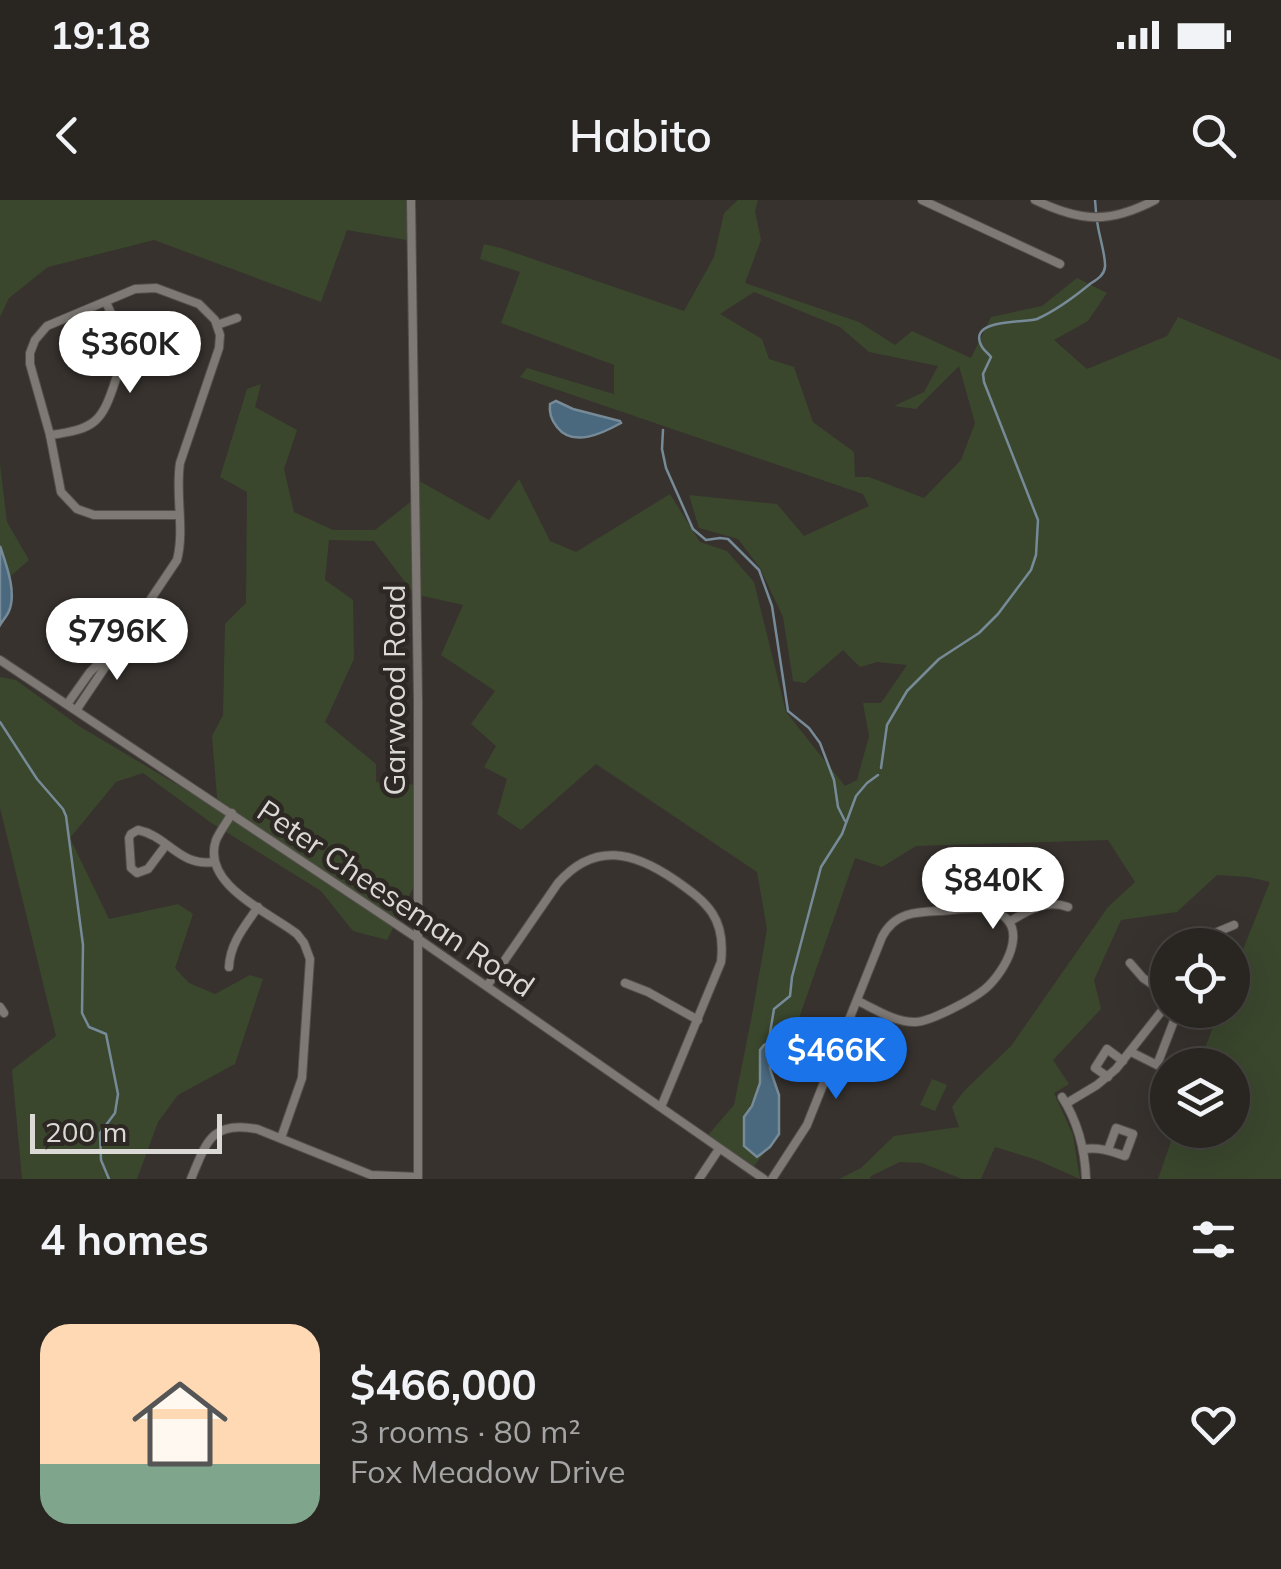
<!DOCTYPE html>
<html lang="en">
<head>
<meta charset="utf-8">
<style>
	body { margin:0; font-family:Mulish,sans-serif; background:#312e2a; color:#f1f3f6; height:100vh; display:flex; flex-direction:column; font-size:38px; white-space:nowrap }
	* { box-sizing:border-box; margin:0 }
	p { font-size:32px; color:#a5a5a5 }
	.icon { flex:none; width:55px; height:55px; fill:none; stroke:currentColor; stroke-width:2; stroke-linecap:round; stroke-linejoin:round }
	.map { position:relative; height:979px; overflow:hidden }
	.side { display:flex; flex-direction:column; background:#292622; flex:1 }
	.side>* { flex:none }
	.controls { position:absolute; left:1150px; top:728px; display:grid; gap:20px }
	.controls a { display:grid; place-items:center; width:100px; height:100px; border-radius:50%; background:#292622; box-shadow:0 10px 40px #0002,0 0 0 2px #454340; font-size:50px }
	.scale { position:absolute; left:30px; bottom:25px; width:192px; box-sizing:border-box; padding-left:10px; border:5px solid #dbd9d6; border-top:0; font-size:28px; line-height:35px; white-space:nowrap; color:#dbd9d6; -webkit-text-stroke:8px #2d2824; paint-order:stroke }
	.price { position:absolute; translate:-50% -85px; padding:0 22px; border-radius:35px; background:#fff; color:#222; font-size:32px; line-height:65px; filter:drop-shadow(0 2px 5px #0008) }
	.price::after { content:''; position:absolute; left:50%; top:60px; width:30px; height:22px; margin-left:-15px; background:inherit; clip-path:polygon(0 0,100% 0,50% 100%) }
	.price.on { background:#1a73e8; color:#fff }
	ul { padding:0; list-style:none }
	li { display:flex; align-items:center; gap:30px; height:250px; padding:0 40px }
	li span { display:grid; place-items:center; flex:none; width:280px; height:200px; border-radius:30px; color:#555 }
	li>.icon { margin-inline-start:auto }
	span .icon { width:120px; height:120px; fill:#fffc; stroke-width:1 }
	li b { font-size:42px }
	h2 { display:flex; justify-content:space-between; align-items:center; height:120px; padding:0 40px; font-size:42px }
	.status { display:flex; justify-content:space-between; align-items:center; height:70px; padding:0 50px; background:#292622; direction:ltr }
	.status svg { height:28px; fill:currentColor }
	header { display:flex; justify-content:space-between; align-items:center; height:130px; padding:0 40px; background:#292622; font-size:45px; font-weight:600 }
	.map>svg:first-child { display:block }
	.green { fill:#3a472d; fill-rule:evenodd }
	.water { fill:#4a687e; stroke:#768a98; stroke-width:2.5 }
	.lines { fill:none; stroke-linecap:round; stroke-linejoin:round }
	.stream { stroke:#768a98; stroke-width:2.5 }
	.minor-casing { stroke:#534f4c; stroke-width:10 }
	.minor { stroke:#7e7974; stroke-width:8 }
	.labels { text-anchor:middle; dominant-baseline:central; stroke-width:9; stroke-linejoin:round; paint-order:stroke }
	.street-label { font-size:30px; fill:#dbd9d6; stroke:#2d2824 }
</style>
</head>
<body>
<div class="status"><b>19:18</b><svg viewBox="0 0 49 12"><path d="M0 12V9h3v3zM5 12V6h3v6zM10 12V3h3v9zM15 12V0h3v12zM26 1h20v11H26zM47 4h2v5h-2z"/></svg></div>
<header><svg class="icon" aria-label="back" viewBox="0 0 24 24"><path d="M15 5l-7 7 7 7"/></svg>Habito<svg class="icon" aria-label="search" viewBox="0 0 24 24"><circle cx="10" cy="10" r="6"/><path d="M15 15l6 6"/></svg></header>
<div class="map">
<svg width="1281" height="979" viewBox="0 0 1281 979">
	<rect width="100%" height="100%" fill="#37322e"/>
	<g class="green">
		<polygon points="0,0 413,0 413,41 347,30 321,102 154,40 48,67 9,98 0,117"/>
		<path d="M738,0H758L755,11L761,40L745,83L859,122L895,145L912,131L971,158L991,117L1042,106L1077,78L1107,93L1088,121L1054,140L1087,169L1167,136L1178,117L1281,160V979H1158L1175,930H1232V865H1199L1219,810H1232L1233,774L1270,682L1248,677L1217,675L1177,712L1121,720L1094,780L1101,809L1053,860L1069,884L1054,893L1073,935L1080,979L1037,960L995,947L981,979H962L922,963L900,962L871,976L870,979H839L861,968L894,936L959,927L952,907L964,891L1011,846L1108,707L1135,682L1108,640L916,646L882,667L855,658L799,818L782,833L778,860L770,859L779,934L754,966L708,935L734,905L752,815L767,729L757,672L596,564L521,630L497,614L507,579L484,567L496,546L471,524L495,491L441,455L463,405L414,394L374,341L329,340L325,380L353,400L354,459L325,522L376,564V582L419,585L418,678L387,740L353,731L321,691L210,622L143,573L116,582L70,638L109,719L178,704L193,714L175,768L189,783L215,794L250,775L263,779L235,864L178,895L158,922L137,979H22L12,870L56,836L0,608V477L16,480L79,526L218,609L212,536L223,515L225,424L246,403L247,292L220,277L247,189L261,184L255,207L297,230L284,269L294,312L333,330H375L413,300L414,278L489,320L519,279L550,341L576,352L670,294L700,342L727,351L754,382L786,512L845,586L857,580L869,536L863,503H881L907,465L877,462L860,467L843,450L805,483L793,481L783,417L760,368L738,339L699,328L689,295L777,304L804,336L869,306L863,294L520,177L527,168L614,194V165L501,123L520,72L480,59L484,44L501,48L684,111L714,57L724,13ZM754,92L840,127L869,152L938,166L924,192L894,206L916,209L959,166L975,223L961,260L924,298L869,277H855L854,252L813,222L794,167L769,159L762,139L720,114Z"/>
		<polygon points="0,264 7,322 29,360 5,381 0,353"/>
		<polygon points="932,879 947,885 935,911 920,905"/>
	</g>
	<g class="water">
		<path d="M556,201L573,209L620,221L621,223C603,233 573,248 557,227C551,219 549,213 550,204Z"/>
		<path d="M0,346C6,364 17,392 9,411C7,416 3,420 0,425Z"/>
		<polygon points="770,842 770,869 779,895 779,934 770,947 757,957 744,946 744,917 752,906 760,883 760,850 764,845"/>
	</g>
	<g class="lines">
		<g class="stream">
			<polyline points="1095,0 1096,12"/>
			<polyline points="663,230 662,249 666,268 693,329 706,340 720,338 728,339 759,370 772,406 788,511 809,528 820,543 834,580 838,607 845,621"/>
			<polyline points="0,522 37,579 63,609 66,616 83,745 82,813 89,827 106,834 118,894 115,913 100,933 101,960 109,979"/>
			<path d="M881,568L887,525L907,491L939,459L979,433L998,414L1031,370L1036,355L1038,320L984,182L983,174L991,157C988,153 983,150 981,145C968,118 1027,123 1037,119C1057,110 1073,98 1090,84C1096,80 1104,76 1105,67C1106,55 1098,33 1097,20"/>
			<polyline points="768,845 774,809 790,796 792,777 821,667 842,634 856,596 867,583 878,575"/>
		</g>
		<defs>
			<g id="minor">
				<polyline points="411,0 418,502 418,979"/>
				<polyline points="922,0 1060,64"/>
				<path d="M1035,0C1081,22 1109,24 1155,0"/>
				<polyline points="217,125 237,118"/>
				<path d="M50,235C96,229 102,222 116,179C120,168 124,158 123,147C121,132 112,116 106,102"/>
				<polyline points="141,413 163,428 169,444"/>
				<polyline points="0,460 417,738 764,979"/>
				<polyline points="68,503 90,472 114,449"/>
				<path d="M77,509L177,360C185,329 175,295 180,263L219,148L220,135L215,120L199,104L156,88L135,89L47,126L35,140L30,153V164L50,235L61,292L77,309L94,315H179"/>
				<path d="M232,613C227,622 220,631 216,640C201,685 269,712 297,734L304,743L310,759L302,878L281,938"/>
				<path d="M166,645L148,669L137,673L131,668L129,638L131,634L138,630C168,636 179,667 214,662"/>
				<path d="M1009,722C1029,710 1045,699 1068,707"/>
				<polyline points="1203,745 1210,735 1234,725"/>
				<polyline points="1130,763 1143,778 1168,795"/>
				<path d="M229,767C230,743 245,726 258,707"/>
				<polyline points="625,783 648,792 698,820"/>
				<path d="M487,786L558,683C595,641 634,652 675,680C708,703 726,718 721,762L661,907"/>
				<polyline points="0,807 4,813"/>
				<polyline points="1131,852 1157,865 1175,818 1163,809"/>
				<polyline points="1108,877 1095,868 1107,849 1123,861"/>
				<path d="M1062,897C1078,922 1085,949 1086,979"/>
				<polyline points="1067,903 1097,885 1116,869 1168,803"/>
				<path d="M1084,949C1100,947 1110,951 1125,956L1133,934L1116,928L1108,950"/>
				<path d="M191,979C206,943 211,920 257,929L371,975L418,977"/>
				<polyline points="699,979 719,949"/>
				<path d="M772,979L807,925L882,737C895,712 916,712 942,711C958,710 980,705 996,712C1031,726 1005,772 985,789C973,799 932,821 916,822C896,823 875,809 858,801"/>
			</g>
		</defs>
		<use href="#minor" class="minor-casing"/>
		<use href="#minor" class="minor"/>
	</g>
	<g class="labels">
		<g class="street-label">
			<text transform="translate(394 490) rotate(-90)">Garwood Road</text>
			<text transform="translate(396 698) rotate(34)">Peter Cheeseman Road</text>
		</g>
	</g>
</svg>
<div class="controls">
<a><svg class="icon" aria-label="locate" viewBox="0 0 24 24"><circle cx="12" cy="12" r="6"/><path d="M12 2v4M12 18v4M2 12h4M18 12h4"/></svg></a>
<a><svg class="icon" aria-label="layers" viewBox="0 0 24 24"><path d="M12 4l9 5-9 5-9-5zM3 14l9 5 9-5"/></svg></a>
</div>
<div class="scale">200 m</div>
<b class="price" style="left:130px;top:196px">$360K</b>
<b class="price" style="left:117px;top:483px">$796K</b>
<b class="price" style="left:993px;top:732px">$840K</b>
<b class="price on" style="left:836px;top:902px">$466K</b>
</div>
<section class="side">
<h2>4 homes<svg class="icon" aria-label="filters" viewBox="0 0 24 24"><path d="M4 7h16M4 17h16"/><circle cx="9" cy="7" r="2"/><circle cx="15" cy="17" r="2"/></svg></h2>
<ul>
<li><span style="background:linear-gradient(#ffd9b3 70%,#7fa58c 0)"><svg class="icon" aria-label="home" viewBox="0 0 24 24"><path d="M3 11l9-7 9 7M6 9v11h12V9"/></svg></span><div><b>$466,000</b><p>3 rooms · 80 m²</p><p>Fox Meadow Drive</p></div><svg class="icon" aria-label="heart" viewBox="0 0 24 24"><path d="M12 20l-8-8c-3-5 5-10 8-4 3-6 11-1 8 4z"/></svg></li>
</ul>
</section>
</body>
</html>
